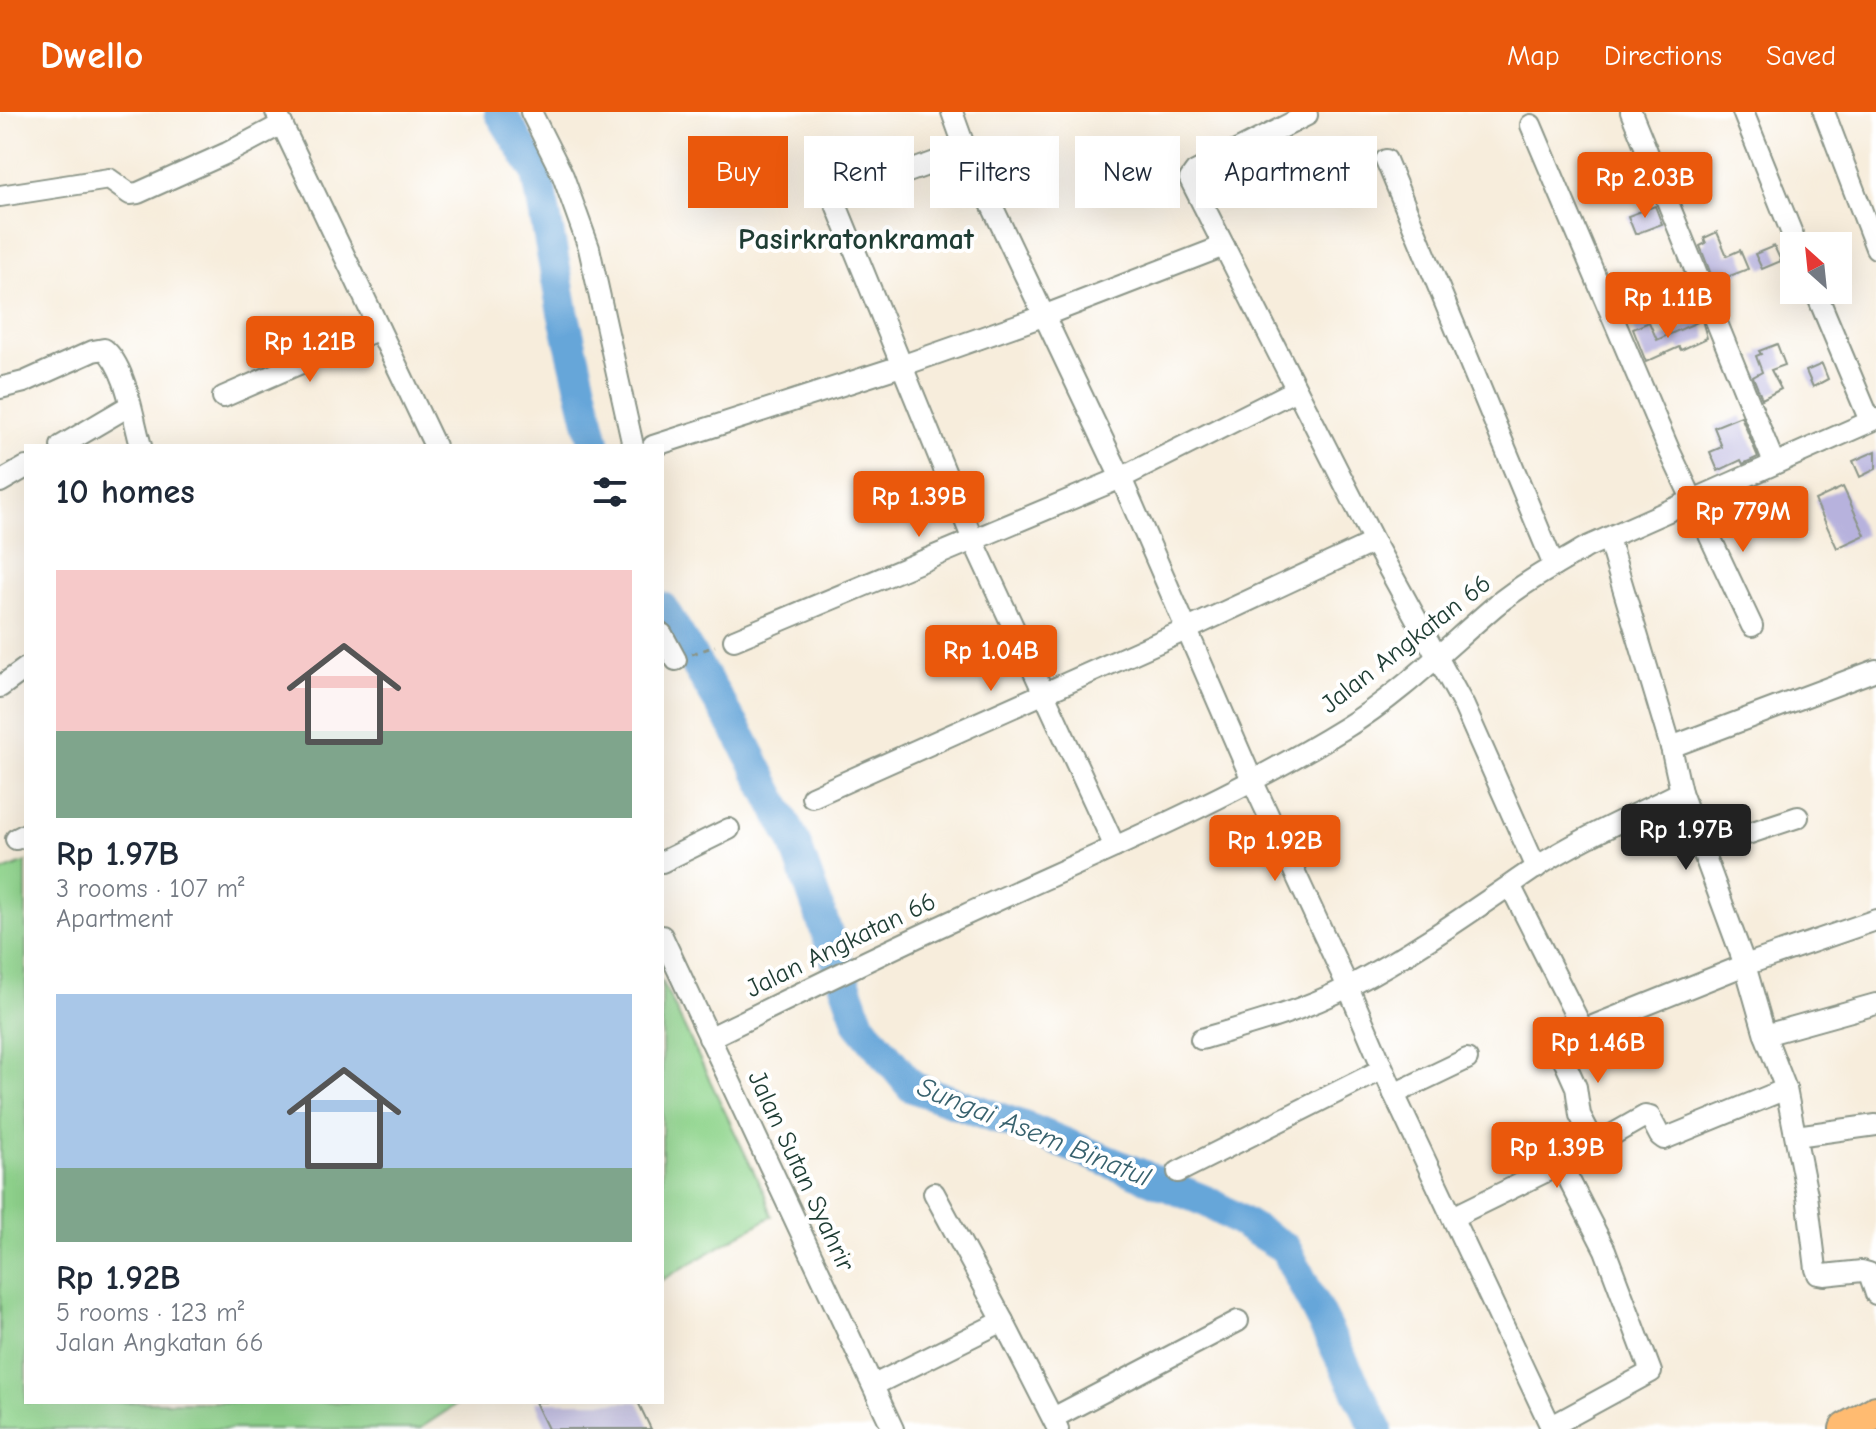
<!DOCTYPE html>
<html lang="en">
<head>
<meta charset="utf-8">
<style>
	body { margin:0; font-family:"Comic Neue",sans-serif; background:#f2f2f3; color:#1f2937; height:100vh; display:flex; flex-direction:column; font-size:30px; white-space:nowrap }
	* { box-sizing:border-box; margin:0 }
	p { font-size:26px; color:#747a83 }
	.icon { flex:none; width:44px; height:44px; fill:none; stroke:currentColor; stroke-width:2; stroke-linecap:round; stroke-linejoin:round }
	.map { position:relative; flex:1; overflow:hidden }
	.drawer { position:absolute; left:24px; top:332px; width:640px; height:960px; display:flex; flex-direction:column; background:#fff; border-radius:0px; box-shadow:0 8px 32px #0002 }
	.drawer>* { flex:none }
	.top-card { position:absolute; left:688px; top:24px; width:760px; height:72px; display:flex; gap:16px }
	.needle { width:52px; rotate:333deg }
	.fabs { position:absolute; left:1780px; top:120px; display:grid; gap:16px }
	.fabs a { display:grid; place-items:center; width:72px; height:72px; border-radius:0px; background:#fff; box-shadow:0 8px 32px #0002; font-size:40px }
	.price { position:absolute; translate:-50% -68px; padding:0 18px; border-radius:8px; background:#ea580c; color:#fff; font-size:26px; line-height:52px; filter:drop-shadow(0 2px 4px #0008) }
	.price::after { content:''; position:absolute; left:50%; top:48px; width:24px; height:18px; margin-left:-12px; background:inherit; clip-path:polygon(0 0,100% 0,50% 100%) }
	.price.active { background:#222; color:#fff }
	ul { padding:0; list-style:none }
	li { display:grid; align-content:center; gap:16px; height:424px; padding:0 32px }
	li span { display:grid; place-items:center; height:248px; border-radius:0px; color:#555 }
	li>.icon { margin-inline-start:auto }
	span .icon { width:144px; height:144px; fill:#fffc; stroke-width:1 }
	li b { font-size:34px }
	h2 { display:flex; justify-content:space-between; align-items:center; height:96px; padding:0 32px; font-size:34px }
	.chip { padding:0 28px; border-radius:0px; background:#fff; box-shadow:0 8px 32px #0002; font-size:28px; line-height:72px }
	.chip.active { background:#ea580c; color:#fff }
	header { display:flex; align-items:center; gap:48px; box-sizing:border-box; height:112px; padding:0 40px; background:#ea580c; color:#fff }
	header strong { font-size:38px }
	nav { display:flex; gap:44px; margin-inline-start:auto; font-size:28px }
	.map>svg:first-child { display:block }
	.green { fill:#91d58e; stroke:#588961; stroke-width:2 }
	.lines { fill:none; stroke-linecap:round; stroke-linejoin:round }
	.river { stroke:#66a6d9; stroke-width:32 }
	.building { fill:#b7b2dd }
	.minor-casing { stroke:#8b9588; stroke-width:24 }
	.trunk-casing { stroke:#8b9588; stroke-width:36 }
	.path { stroke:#8b9588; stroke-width:3; stroke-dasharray:6 6; stroke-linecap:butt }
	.minor { stroke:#fff; stroke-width:20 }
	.trunk { stroke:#ffbb71; stroke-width:32 }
	.labels { text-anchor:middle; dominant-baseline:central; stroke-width:8; stroke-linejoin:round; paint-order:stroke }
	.street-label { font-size:26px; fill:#1f3d34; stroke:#fff }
	.water-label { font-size:28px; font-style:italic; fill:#38626e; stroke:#fff }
	.quarter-label { font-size:30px; font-weight:bold; fill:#1f3d34; stroke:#fff }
</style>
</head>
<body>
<header>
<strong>Dwello</strong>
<nav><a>Map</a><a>Directions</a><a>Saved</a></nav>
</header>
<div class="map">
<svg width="1876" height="1317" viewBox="0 0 1876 1317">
	<rect width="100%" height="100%" fill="#fff"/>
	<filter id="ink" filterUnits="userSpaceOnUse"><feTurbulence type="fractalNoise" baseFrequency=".0125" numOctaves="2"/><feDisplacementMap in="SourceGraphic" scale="16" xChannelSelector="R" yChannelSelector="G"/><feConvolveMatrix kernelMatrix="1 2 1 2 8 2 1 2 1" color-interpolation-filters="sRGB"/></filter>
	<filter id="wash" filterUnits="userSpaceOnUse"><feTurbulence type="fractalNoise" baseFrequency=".006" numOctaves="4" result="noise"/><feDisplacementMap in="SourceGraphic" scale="32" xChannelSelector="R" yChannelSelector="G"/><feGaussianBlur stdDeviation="1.8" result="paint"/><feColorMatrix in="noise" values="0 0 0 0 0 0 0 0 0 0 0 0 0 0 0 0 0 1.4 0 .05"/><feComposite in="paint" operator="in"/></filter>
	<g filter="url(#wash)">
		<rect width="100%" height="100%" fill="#f7eddc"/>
		<g class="green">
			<polygon points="26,750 26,1290 460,1290 419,1317 0,1317 0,760"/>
			<polygon points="662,869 765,1083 772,1104 662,1168"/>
		</g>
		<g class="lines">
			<g class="river">
				<polyline points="500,0 537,60 563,200 595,334"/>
				<polyline points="662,496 742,627 794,729 859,911 912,975 1032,1018 1210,1091 1285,1136 1377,1317"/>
			</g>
		</g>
		<g id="blocks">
			<g class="building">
				<polygon points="1655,94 1662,112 1635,122 1628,104"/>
				<polygon points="1717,120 1727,144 1740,138 1748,157 1714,170 1700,134 1706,131 1704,126"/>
				<polygon points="1774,134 1781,149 1762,157 1755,142"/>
				<polygon points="1656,168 1658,173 1664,170 1670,185 1644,197 1636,177"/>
				<polygon points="1702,208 1707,226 1681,238 1679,235 1646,250 1633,217 1649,210 1657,228"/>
				<polygon points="1777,232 1785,253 1771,258 1781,277 1762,287 1753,265 1762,260 1756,244 1761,242 1759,239"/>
				<polygon points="1822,252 1828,267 1813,275 1806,259"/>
				<polygon points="1741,304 1758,345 1743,352 1741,348 1718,359 1710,340 1722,335 1714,315"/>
				<polygon points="1876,339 1876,357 1860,365 1853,349"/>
				<polygon points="1843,375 1865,423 1837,436 1815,388"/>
				<polygon points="535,1290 638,1290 651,1317 548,1317"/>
			</g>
		</g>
	</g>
	<g filter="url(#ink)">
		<use href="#blocks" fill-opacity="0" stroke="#8b9588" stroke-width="2"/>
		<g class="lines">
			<defs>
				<g id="minor">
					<polyline points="276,0 435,334"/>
					<polyline points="531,0 563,64 589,136 633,334"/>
					<polyline points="952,0 966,39 1121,366 1252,668 1348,875 1394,982 1552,1317"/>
					<polyline points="1631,0 1774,351"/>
					<polyline points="1743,0 1797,134"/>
					<polyline points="1824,0 1876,136"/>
					<polyline points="1307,3 1195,60 1190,67 1374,430 1464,594 1536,756"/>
					<polyline points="1531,13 1669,338 1752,514"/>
					<polyline points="966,39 841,84 835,90 973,428 1115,735"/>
					<polyline points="1386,48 1554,454"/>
					<polyline points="0,84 109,67 130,82 138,81 227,41 282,12"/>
					<polyline points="1815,178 1870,309"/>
					<path d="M0,276L24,270L93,239L104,237C126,254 133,307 141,334"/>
					<polyline points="223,285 379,217"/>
					<polyline points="61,334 129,294"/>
					<polyline points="653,334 901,254 1043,204 1224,134"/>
					<polyline points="0,370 26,355"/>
					<polyline points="1608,426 1671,635 1681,680 1745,853 1765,923 1786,977 1807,1083 1816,1157 1818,1162 1824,1163 1862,1159 1869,1161 1876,1182"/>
					<polyline points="662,522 676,548"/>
					<polyline points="734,528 1121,366 1296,278"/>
					<polyline points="0,575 26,556"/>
					<polyline points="1671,635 1876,558"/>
					<polyline points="812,685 1188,517 1374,430"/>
					<polyline points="16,727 26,722"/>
					<polyline points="1702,737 1798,705"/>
					<polyline points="662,750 729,717"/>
					<polyline points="1511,775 1583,918"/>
					<polyline points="662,824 893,1317"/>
					<polyline points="1765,923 1876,892"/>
					<path d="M709,926C794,884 879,842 965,803C1093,744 1225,690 1345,616C1398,584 1448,534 1495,494C1523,471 1556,453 1587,435L1876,307"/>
					<path d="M1201,927C1250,913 1305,898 1350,874C1415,840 1475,797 1535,756C1581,726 1633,704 1681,680"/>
					<polyline points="1394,982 1467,947"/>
					<polyline points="1796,1024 1876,1013"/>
					<polyline points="1595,1032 1580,1003 1576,975 1558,935 1560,930 1583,918 1745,853 1876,808"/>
					<polyline points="1178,1060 1383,957"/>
					<polyline points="934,1081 1003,1209"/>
					<polyline points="1453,1105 1561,1052 1645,1004 1650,1005 1660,1024 1664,1027 1786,977"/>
					<polyline points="874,1273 1003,1209 1058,1317"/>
					<polyline points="1053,1306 1238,1209"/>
					<polyline points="1550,1315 1651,1260 1605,1138 1561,1052"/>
				</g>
				<polyline id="trunk" points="1846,1317 1876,1300"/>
			</defs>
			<use href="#minor" class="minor-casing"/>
			<use href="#trunk" class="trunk-casing"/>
			<polyline class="path" points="692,542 715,534"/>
			<use href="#minor" class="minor"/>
			<use href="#trunk" class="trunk"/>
		</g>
	</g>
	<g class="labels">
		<g class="street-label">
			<text transform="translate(1406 532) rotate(-38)">Jalan Angkatan 66</text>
			<text transform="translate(841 833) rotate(-26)">Jalan Angkatan 66</text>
			<text transform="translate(801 1059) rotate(65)">Jalan Sutan Syahrir</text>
		</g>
		<g class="water-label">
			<text transform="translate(1034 1020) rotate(22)">Sungai Asem Binatul</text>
		</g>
		<g class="quarter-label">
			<text x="856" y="127">Pasirkratonkramat</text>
		</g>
	</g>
</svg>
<div class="fabs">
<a><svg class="needle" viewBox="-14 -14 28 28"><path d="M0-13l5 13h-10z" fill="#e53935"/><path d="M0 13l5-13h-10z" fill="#747a83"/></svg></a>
</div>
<b class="price" style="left:1645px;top:108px">Rp 2.03B</b>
<b class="price" style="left:1668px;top:228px">Rp 1.11B</b>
<b class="price" style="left:310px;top:272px">Rp 1.21B</b>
<b class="price" style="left:919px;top:427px">Rp 1.39B</b>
<b class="price" style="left:1743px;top:442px">Rp 779M</b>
<b class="price" style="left:991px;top:581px">Rp 1.04B</b>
<b class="price active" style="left:1686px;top:760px">Rp 1.97B</b>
<b class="price" style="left:1275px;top:771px">Rp 1.92B</b>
<b class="price" style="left:1598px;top:973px">Rp 1.46B</b>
<b class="price" style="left:1557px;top:1078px">Rp 1.39B</b>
<div class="top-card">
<a class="chip active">Buy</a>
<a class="chip">Rent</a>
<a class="chip">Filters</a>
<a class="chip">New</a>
<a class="chip">Apartment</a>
</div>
<section class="drawer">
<h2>10 homes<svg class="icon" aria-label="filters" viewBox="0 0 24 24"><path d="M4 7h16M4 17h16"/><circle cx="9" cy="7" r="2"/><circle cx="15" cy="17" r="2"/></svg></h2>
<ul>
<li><span style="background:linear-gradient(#f6c9c9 65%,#7fa58c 0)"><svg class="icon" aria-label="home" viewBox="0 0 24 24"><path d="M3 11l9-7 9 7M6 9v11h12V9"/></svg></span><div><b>Rp 1.97B</b><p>3 rooms · 107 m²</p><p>Apartment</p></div></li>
<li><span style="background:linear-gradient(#a9c7e8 70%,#7fa58c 0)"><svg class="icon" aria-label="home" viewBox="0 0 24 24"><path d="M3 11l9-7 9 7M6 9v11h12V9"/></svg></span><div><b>Rp 1.92B</b><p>5 rooms · 123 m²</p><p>Jalan Angkatan 66</p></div></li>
</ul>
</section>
</div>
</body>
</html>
